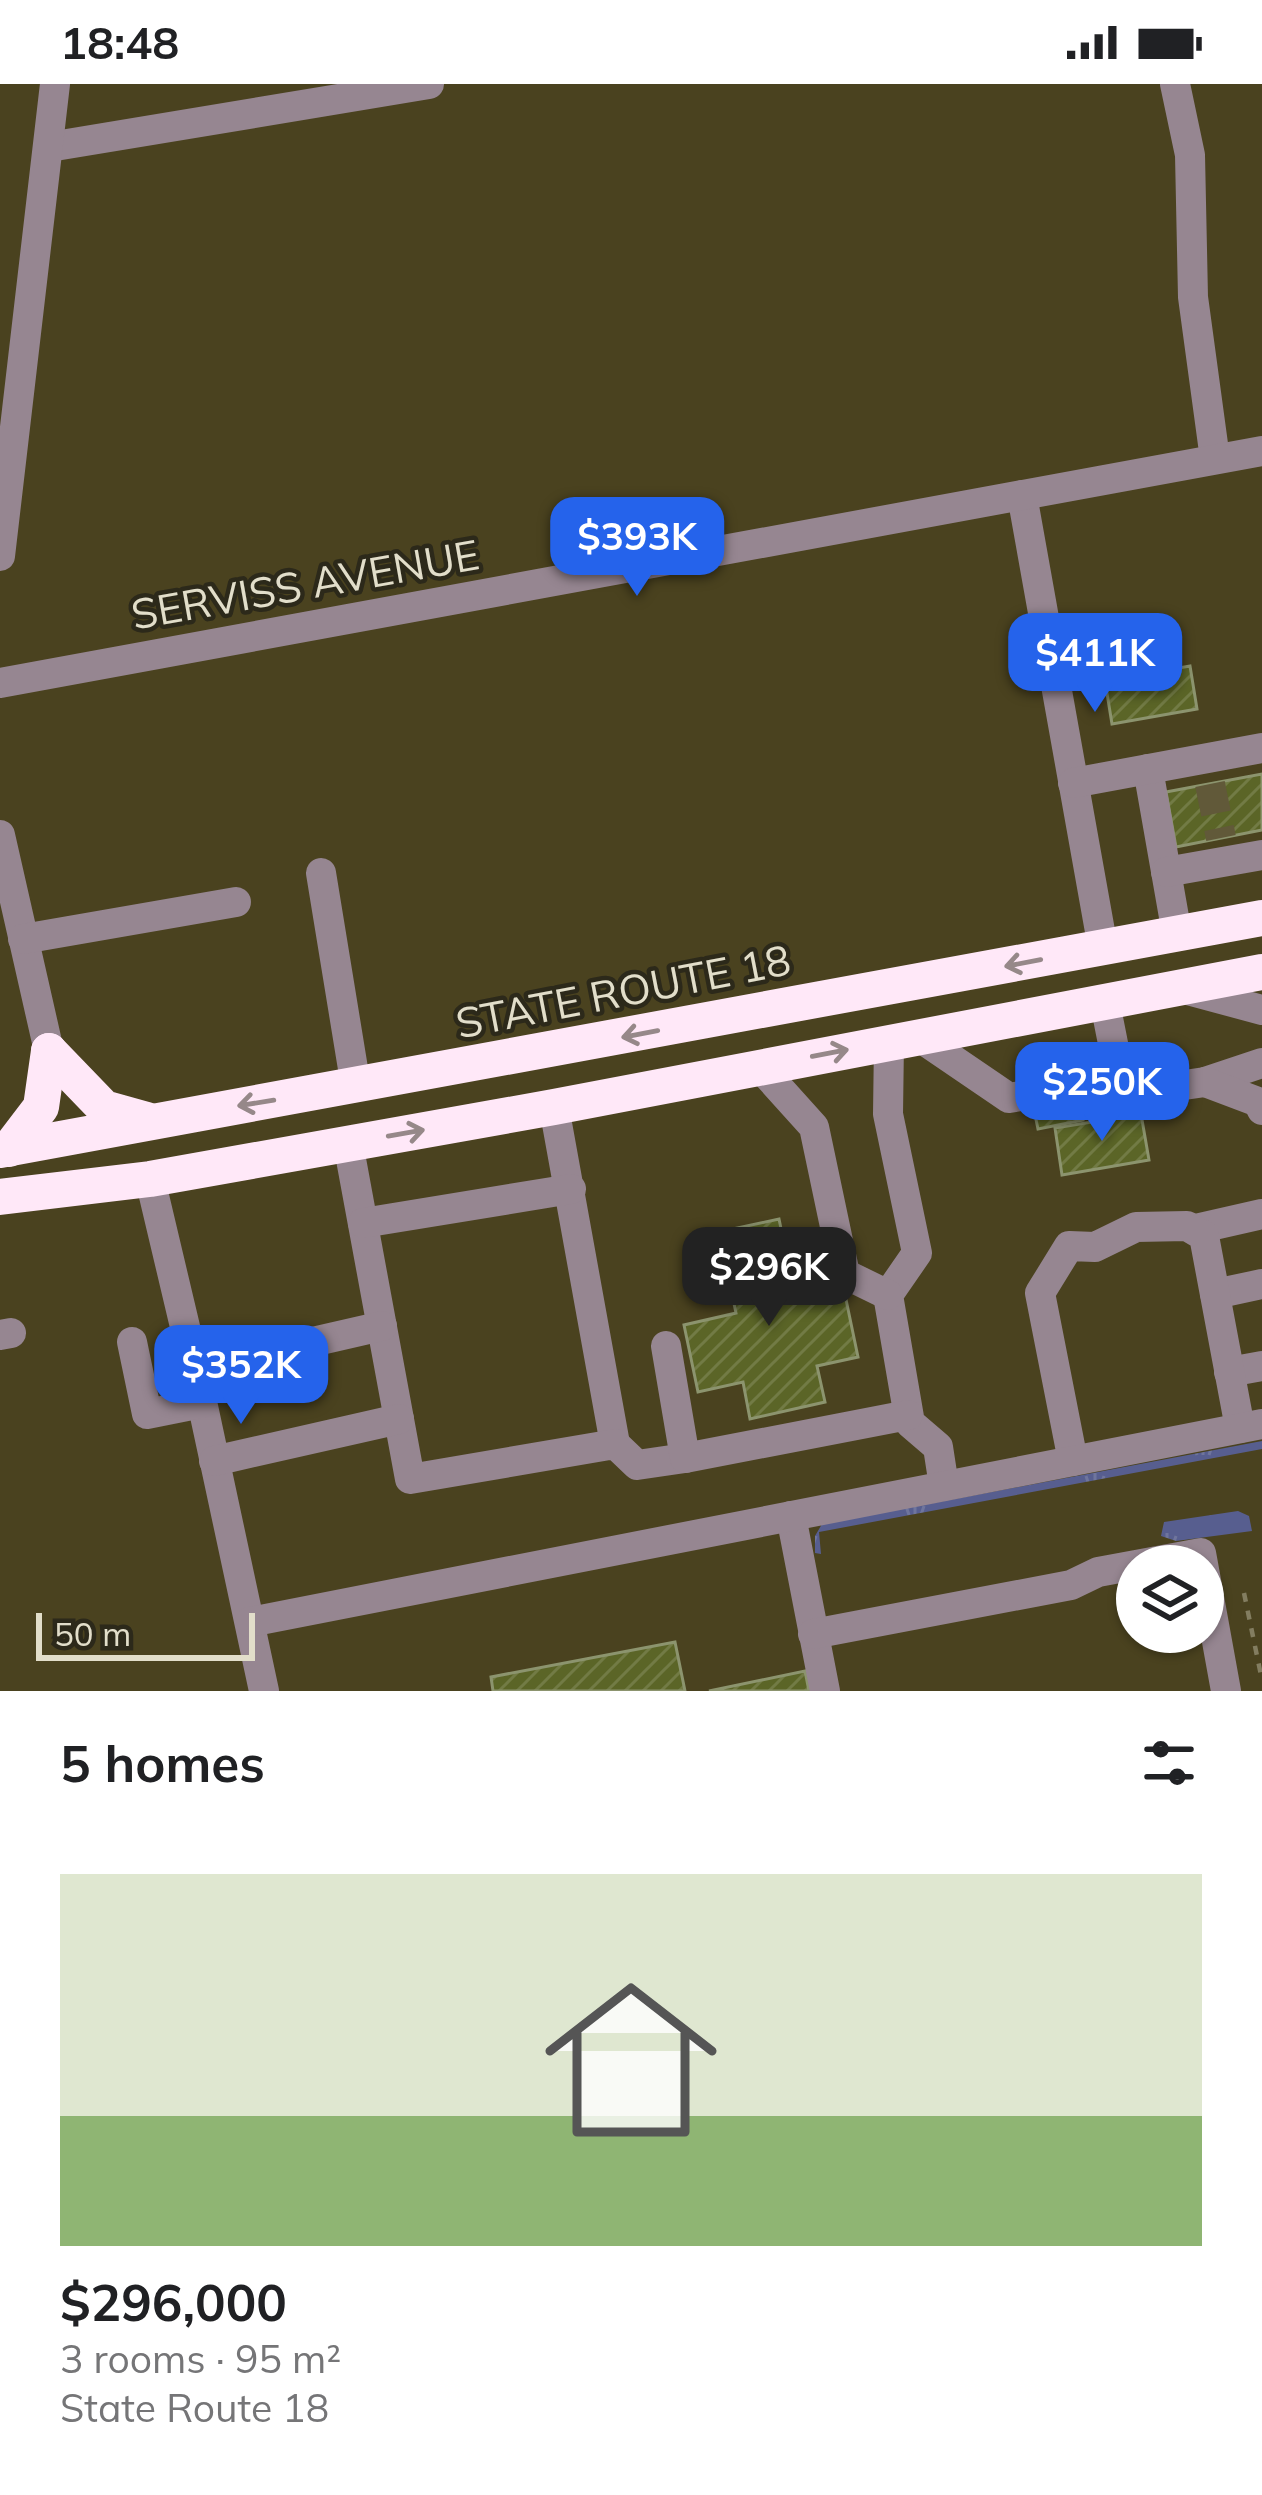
<!DOCTYPE html>
<html lang="en">
<head>
<meta charset="utf-8">
<style>
	body { margin:0; font-family:Mulish,sans-serif; background:#f6f6f6; color:#202124; height:100vh; display:flex; flex-direction:column; font-size:45px; white-space:nowrap }
	* { box-sizing:border-box; margin:0 }
	p { font-size:39px; color:#757577 }
	.icon { flex:none; width:66px; height:66px; fill:none; stroke:currentColor; stroke-width:2; stroke-linecap:round; stroke-linejoin:round }
	.map { position:relative; height:1607px; overflow:hidden }
	.side { display:flex; flex-direction:column; background:#fff; flex:1 }
	.side>* { flex:none }
	.tools { position:absolute; left:1116px; top:1461px; display:grid; gap:24px }
	.tools a { display:grid; place-items:center; width:108px; height:108px; border-radius:50%; background:#fff; box-shadow:0 3px 9px #0004; font-size:60px }
	.scale { position:absolute; left:36px; bottom:30px; width:219px; box-sizing:border-box; padding-left:12px; border:6px solid #e2deca; border-top:0; font-size:33px; line-height:42px; white-space:nowrap; color:#e2deca; -webkit-text-stroke:9px #2c291a; paint-order:stroke }
	.price { position:absolute; translate:-50% -102px; padding:0 27px; border-radius:24px; background:#2563eb; color:#fff; font-size:39px; line-height:78px; filter:drop-shadow(0 3px 6px #0008) }
	.price::after { content:''; position:absolute; left:50%; top:72px; width:36px; height:27px; margin-left:-18px; background:inherit; clip-path:polygon(0 0,100% 0,50% 100%) }
	.price.active { background:#222; color:#fff }
	ul { padding:0; list-style:none }
	li { display:grid; align-content:center; gap:24px; height:636px; padding:0 60px }
	li+li { border-top:3px solid #e0e0e0 }
	li span { display:grid; place-items:center; height:372px; border-radius:0px; color:#555 }
	li>.icon { margin-inline-start:auto }
	span .icon { width:216px; height:216px; fill:#fffc; stroke-width:1 }
	li b { font-size:51px }
	h2 { display:flex; justify-content:space-between; align-items:center; height:144px; padding:0 60px; font-size:51px }
	.status { display:flex; justify-content:space-between; align-items:center; height:84px; padding:0 60px; background:#fff; direction:ltr }
	.status svg { height:33px; fill:currentColor }
	.map>svg:first-child { display:block }
	.grass { fill:url(#grass-tufts) }
	.building { fill:url(#building-hatch); stroke:#8c946e; stroke-width:3 }
	.lines { fill:none; stroke-linecap:round; stroke-linejoin:round }
	.minor-tunnel { stroke:#615939; stroke-width:30; stroke-dasharray:30 15; stroke-linecap:butt }
	.path { stroke:#837d60; stroke-width:4.5; stroke-dasharray:9 9; stroke-linecap:butt }
	.minor { stroke:#968691; stroke-width:30 }
	.highway { stroke:#ffe8f8; stroke-width:36 }
	.oneway { stroke:#968889 }
	.labels { text-anchor:middle; dominant-baseline:central; stroke-width:9; stroke-linejoin:round; paint-order:stroke }
	.street-label { font-size:42px; fill:#e2deca; stroke:#2c291a }
</style>
</head>
<body>
<div class="status"><b>18:48</b><svg viewBox="0 0 49 12"><path d="M0 12V9h3v3zM5 12V6h3v6zM10 12V3h3v9zM15 12V0h3v12zM26 1h20v11H26zM47 4h2v5h-2z"/></svg></div>
<div class="map">
<svg width="1262" height="1607" viewBox="0 0 1262 1607">
	<defs>
		<pattern id="grass-tufts" width="24" height="20" patternUnits="userSpaceOnUse" patternTransform="scale(3)"><rect width="24" height="20" fill="#575e8f"/><path d="M3 7l-1-3M5 7V3M7 7l1-3M15 17l-1-3M17 17v-4M19 17l1-3" fill="none" stroke="#6f759d"/></pattern>
		<pattern id="building-hatch" width="6" height="6" patternUnits="userSpaceOnUse" patternTransform="scale(3)"><rect width="6" height="6" fill="#5b6527"/><path d="M-1 1l2-2M0 6l6-6M5 7l2-2" fill="none" stroke="#727b45"/></pattern>
	</defs>
	<rect width="100%" height="100%" fill="#4a421f"/>
	<g class="grass">
		<polygon points="1262,1357 1262,1365 819,1448 821,1470 815,1469 815,1452 822,1440"/>
		<polygon points="1238,1427 1249,1432 1252,1447 1176,1457 1161,1452 1164,1438"/>
	</g>
	<g class="building">
		<polygon points="1190,582 1197,625 1112,640 1105,597"/>
		<polygon points="1262,690 1262,746 1176,763 1166,708"/>
		<polygon points="1073,975 1083,1036 1038,1045 1025,983"/>
		<polygon points="1141,1030 1149,1076 1062,1091 1055,1044"/>
		<polygon points="779,1135 796,1216 844,1206 858,1273 817,1282 825,1318 750,1335 743,1298 698,1308 684,1241 736,1229 719,1148"/>
		<polygon points="675,1558 685,1607 493,1607 491,1593"/>
		<polygon points="805,1587 809,1607 709,1607"/>
	</g>
	<g class="lines">
		<polyline class="minor-tunnel" points="1210,700 1221,754"/>
		<polyline class="path" points="1244,1509 1262,1596"/>
		<g class="minor">
			<polyline points="1175,0 1190,71 1193,213 1215,375"/>
			<polyline points="49,63 429,0"/>
			<polyline points="1022,411 1103,864"/>
			<polyline points="0,472 55,0"/>
			<polyline points="0,599 1262,367"/>
			<polyline points="1148,685 1177,850"/>
			<polyline points="1073,699 1262,664"/>
			<polyline points="0,751 49,967"/>
			<polyline points="1166,788 1262,771"/>
			<polyline points="321,789 356,1003"/>
			<polyline points="23,855 236,818"/>
			<polyline points="1184,905 1262,926"/>
			<polyline points="1105,919 1123,1010 1205,998 1262,979"/>
			<polyline points="918,952 1009,1014 1120,995"/>
			<polyline points="889,958 888,1030 917,1169 888,1211 910,1339 938,1363 944,1402"/>
			<polyline points="760,983 814,1043 845,1190 888,1211"/>
			<polyline points="1205,998 1258,1018 1262,1026"/>
			<polyline points="554,1023 615,1360"/>
			<polyline points="348,1059 410,1395 615,1360 637,1381 685,1374"/>
			<polyline points="150,1095 195,1285 264,1607"/>
			<polyline points="363,1139 571,1105"/>
			<polyline points="1196,1145 1262,1130"/>
			<polyline points="1215,1210 1262,1200"/>
			<polyline points="0,1251 11,1249"/>
			<polyline points="132,1258 147,1330 202,1319"/>
			<polyline points="666,1262 685,1374 908,1331"/>
			<polyline points="195,1285 382,1242"/>
			<polyline points="1229,1288 1262,1282"/>
			<polyline points="214,1377 399,1335"/>
			<polyline points="1073,1377 1040,1209 1069,1162 1095,1163 1136,1143 1187,1142 1204,1152 1240,1344"/>
			<polyline points="791,1432 825,1607"/>
			<polyline points="250,1538 1262,1340"/>
			<polyline points="813,1550 1071,1501 1098,1488 1201,1469 1226,1607"/>
		</g>
		<g class="highway">
			<polyline points="49,967 104,1024 147,1036"/>
			<polyline points="9,1065 41,1023 49,967"/>
			<polyline points="0,1066 1262,834"/>
			<polyline points="0,1113 150,1095 554,1023 1262,888"/>
		</g>
	</g>
	<defs><path id="oneway-shaft" d="M-6 0H5M1.5-3L5.5 0L1.5 3" fill="none" stroke-width="1.6" stroke-linecap="round" stroke-linejoin="round" transform="scale(3)"/></defs>
	<g class="oneway">
		<use href="#oneway-shaft" transform="translate(1023 879) rotate(169)"/>
		<use href="#oneway-shaft" transform="translate(640 950) rotate(169)"/>
		<use href="#oneway-shaft" transform="translate(830 969) rotate(-11)"/>
		<use href="#oneway-shaft" transform="translate(256 1019) rotate(171)"/>
		<use href="#oneway-shaft" transform="translate(406 1049) rotate(-10)"/>
	</g>
	<g class="labels">
		<g class="street-label">
			<text transform="translate(305 500) rotate(-10)">SERVISS AVENUE</text>
			<text transform="translate(623 907) rotate(-11)">STATE ROUTE 18</text>
		</g>
	</g>
</svg>
<div class="tools">
<a><svg class="icon" aria-label="layers" viewBox="0 0 24 24"><path d="M12 4l9 5-9 5-9-5zM3 14l9 5 9-5"/></svg></a>
</div>
<div class="scale">50 m</div>
<b class="price" style="left:637px;top:515px">$393K</b>
<b class="price" style="left:1095px;top:631px">$411K</b>
<b class="price" style="left:1102px;top:1060px">$250K</b>
<b class="price active" style="left:769px;top:1245px">$296K</b>
<b class="price" style="left:241px;top:1343px">$352K</b>
</div>
<section class="side">
<h2>5 homes<svg class="icon" aria-label="filters" viewBox="0 0 24 24"><path d="M4 7h16M4 17h16"/><circle cx="9" cy="7" r="2"/><circle cx="15" cy="17" r="2"/></svg></h2>
<ul>
<li><span style="background:linear-gradient(#dfe7d0 65%,#8fb573 0)"><svg class="icon" aria-label="home" viewBox="0 0 24 24"><path d="M3 11l9-7 9 7M6 9v11h12V9"/></svg></span><div><b>$296,000</b><p>3 rooms · 95 m²</p><p>State Route 18</p></div></li>
</ul>
</section>
</body>
</html>
